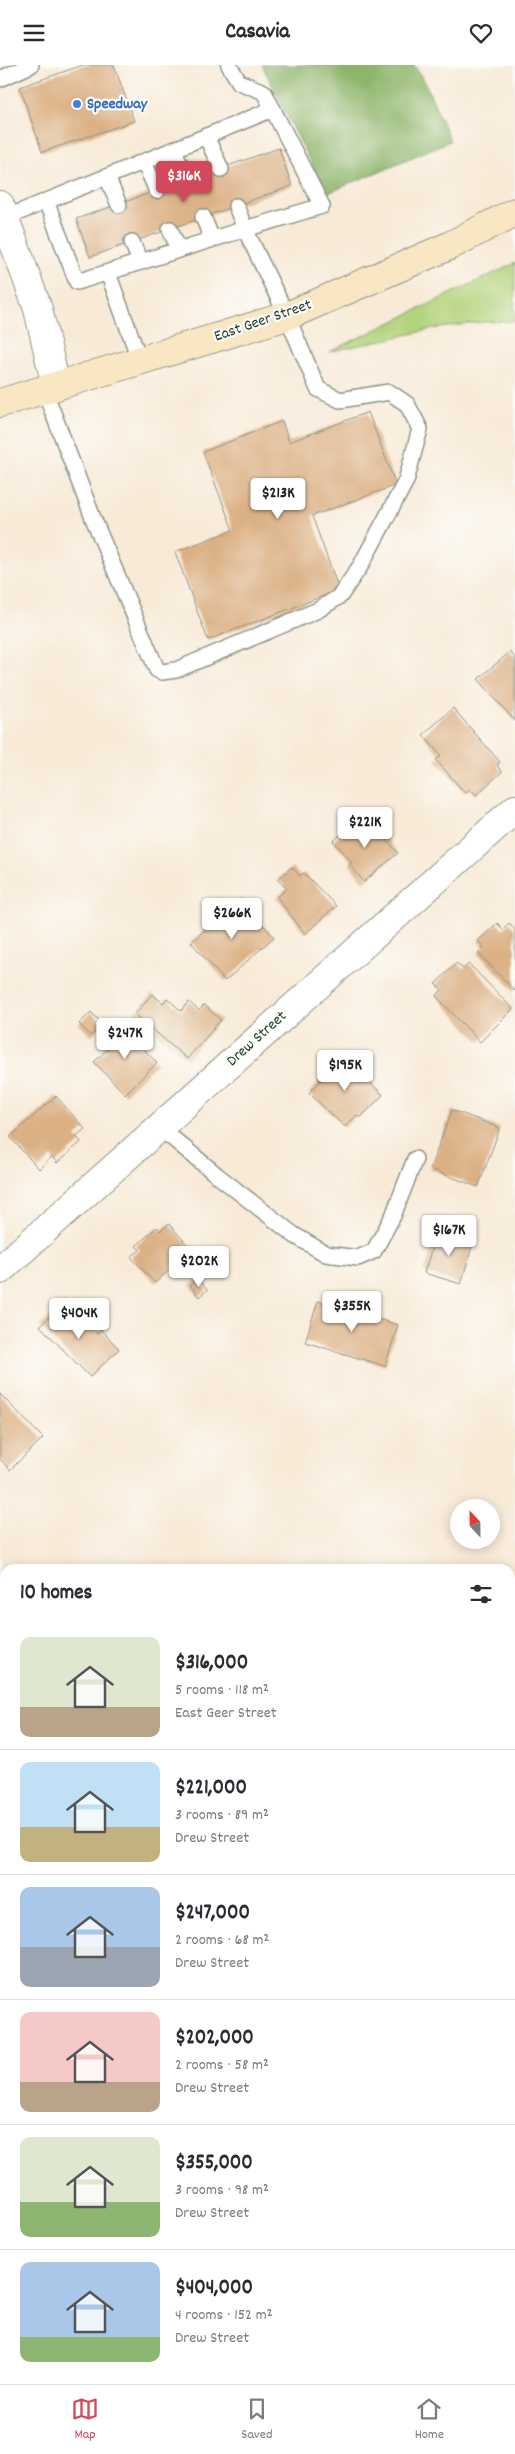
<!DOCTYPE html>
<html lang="en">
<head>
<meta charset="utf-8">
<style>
	body { margin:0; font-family:Dekko,sans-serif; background:#f7f7f7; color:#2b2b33; height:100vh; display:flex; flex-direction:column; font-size:19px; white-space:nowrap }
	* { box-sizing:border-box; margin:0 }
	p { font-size:16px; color:#7c7c81 }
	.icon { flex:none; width:28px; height:28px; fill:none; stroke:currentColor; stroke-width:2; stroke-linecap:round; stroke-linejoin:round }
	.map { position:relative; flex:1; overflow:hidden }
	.drawer { position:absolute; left:0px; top:1499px; width:515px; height:821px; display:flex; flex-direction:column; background:#fff; border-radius:15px 15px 0 0; box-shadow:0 2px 12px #0003 }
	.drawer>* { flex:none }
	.needle { width:32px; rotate:338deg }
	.tools { position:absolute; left:450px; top:1434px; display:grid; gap:10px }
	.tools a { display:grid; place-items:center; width:50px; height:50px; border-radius:50%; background:#fff; box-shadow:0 2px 12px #0003; font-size:25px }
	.price { position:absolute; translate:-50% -42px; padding:0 11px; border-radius:5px; background:#fff; color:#222; font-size:16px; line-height:32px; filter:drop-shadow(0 1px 2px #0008) }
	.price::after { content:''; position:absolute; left:50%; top:30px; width:15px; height:11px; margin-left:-8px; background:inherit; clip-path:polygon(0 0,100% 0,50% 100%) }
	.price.active { background:#d1495b; color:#fff }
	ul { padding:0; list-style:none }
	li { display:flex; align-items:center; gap:15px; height:125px; padding:0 20px }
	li+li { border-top:1px solid #e1e1e2 }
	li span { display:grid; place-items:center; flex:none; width:140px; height:100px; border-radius:10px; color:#555 }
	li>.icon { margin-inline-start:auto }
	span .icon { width:60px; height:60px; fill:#fffc; stroke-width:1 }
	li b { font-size:21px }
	h2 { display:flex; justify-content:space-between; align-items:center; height:60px; padding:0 20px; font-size:21px }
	header { display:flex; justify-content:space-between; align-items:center; height:65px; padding:0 20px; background:#fff; font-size:22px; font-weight:800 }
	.tab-bar { display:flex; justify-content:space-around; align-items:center; height:70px; border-top:1px solid #e1e1e2; background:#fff; font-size:14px; color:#7c7c81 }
	.tab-bar a { display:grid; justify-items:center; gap:2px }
	.tab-bar .active { color:#d1495b }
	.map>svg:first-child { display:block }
	.green { fill:#b3d37b; stroke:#698858 }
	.forest { fill:#8eb56b; stroke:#567950 }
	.building { fill:#dbb084 }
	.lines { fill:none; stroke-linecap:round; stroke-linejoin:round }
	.lane-casing { stroke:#8c9486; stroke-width:18 }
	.street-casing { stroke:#8c9486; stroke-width:30 }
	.secondary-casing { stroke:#8c9486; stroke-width:30 }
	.lane { stroke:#fff; stroke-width:15 }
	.street { stroke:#fff; stroke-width:28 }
	.secondary { stroke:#f9e7c3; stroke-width:28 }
	.shop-dot { fill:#3f7fe0; stroke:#fdfcf7; stroke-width:2 }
	.labels { text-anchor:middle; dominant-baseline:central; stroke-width:4.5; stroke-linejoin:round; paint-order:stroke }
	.shop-label { font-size:16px; font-weight:bold; fill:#366cbe; stroke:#fdfcf7; text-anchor:start }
	.street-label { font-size:16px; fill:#1f3d34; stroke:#fdfcf7 }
</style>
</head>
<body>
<header><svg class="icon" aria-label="menu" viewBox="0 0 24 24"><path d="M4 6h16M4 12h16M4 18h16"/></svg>Casavia<svg class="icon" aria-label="heart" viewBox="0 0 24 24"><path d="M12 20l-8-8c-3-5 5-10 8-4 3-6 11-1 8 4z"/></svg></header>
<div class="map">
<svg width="515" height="2319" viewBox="0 0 515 2319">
	<rect width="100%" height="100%" fill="#fdfcf7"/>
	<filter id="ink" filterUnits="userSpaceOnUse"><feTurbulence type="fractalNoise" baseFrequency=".02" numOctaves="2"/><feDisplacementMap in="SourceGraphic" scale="10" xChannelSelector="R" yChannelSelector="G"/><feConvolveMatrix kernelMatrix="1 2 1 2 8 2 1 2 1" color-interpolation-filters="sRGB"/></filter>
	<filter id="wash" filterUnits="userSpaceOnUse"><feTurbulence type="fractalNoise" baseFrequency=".0096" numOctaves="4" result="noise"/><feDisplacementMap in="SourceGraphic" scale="20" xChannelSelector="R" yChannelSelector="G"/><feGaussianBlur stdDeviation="1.12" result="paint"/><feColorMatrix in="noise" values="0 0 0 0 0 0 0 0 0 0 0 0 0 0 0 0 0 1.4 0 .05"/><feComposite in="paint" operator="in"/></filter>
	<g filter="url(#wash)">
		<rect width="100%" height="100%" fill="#f8ead7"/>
		<polygon class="green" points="515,198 515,256 484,257 433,264 329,287"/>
		<polygon class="forest" points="262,0 414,0 425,17 450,76 326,129"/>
		<g id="blocks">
			<g class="building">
				<polygon points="83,0 114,0 134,56 42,87 20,22"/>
				<polygon points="279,83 292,121 90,192 76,154"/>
				<polygon points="368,347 396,420 312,451 339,525 208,575 175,487 233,465 203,387 282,356 289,377"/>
				<polygon points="510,587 515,593 515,656 478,614"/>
				<polygon points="453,643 500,697 497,700 502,707 476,730 470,724 465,728 436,695 441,691 423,670"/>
				<polygon points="361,753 379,773 383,770 398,788 364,817 349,799 352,797 333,776"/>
				<polygon points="292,802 300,811 304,808 336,841 305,869 277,832 287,824 278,814"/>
				<polygon points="240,834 274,872 225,916 191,877"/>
				<polygon points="497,858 503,864 509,858 515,864 515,926 478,888 484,882 478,876"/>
				<polygon points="457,898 463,904 469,899 513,944 480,977 436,931 442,925 435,919"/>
				<polygon points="152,929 163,938 167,933 181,946 189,937 199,946 204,940 221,955 187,994 135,949"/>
				<polygon points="91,947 103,959 91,971 79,959"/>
				<polygon points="121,961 157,998 125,1029 94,997 108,984 103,979"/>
				<polygon points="341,990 383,1030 360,1053 357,1050 345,1062 309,1028 321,1015 318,1013"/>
				<polygon points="56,1031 85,1064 76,1071 81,1077 57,1098 52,1092 39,1104 10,1072"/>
				<polygon points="452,1045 500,1063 478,1122 430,1104"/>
				<polygon points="169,1159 192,1185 155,1218 131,1192 140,1185 136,1181 157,1162 160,1166"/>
				<polygon points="438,1164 474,1175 461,1219 424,1208"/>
				<polygon points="198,1214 207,1225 199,1232 190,1220"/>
				<polygon points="318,1236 398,1260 385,1301 305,1277"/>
				<polygon points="65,1237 97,1269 101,1265 119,1284 90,1312 40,1261"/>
				<polygon points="0,1329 43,1373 10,1405 0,1394"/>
				<polygon points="5,2149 5,2193 0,2195 0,2151"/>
				<polygon points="513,2212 515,2212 515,2246 511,2246"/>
			</g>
		</g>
	</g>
	<g filter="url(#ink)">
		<use href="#blocks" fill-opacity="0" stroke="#8c9486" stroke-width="1"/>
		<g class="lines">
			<defs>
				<g id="lane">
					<polyline points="0,14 31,0"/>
					<polyline points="206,71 221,104"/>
					<polyline points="174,85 187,116"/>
					<polyline points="144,97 157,126"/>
					<polyline points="107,112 119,140"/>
					<polyline points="46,136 77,217 245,164 236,141"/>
					<polyline points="203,152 212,174"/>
					<polyline points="5,153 273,44"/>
					<polyline points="170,164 179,185"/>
					<polyline points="132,177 140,197"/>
					<polyline points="108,208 140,296"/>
					<polyline points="44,324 93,453 157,605 162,607 176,605 318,545 340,531 361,500 406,416 420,364 407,339 389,327 340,335 318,324 287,251 245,164 322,141 264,27 239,17 229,0"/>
					<polyline points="159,1062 218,1111 294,1170 326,1189 358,1193 374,1186 393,1151 415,1094"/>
					<polyline points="0,2099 5,2097"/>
				</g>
				<g id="street">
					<polyline points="0,140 38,244 56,321"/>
					<polyline points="0,1205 515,744"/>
					<polyline points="510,2078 515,2079"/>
				</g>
				<polyline id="secondary" points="0,338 287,251 449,181 515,147"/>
			</defs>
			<use href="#lane" class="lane-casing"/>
			<use href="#street" class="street-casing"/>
			<use href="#secondary" class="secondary-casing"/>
			<use href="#lane" class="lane"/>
			<use href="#street" class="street"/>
			<use href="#secondary" class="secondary"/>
		</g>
	</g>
	<circle class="shop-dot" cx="77" cy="39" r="5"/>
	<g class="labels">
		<g class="shop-label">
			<text x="87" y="39">Speedway</text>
		</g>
		<g class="street-label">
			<text transform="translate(263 256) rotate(-19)">East Geer Street</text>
			<text transform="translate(257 974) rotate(-42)">Drew Street</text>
		</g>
	</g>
</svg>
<div class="tools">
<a><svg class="needle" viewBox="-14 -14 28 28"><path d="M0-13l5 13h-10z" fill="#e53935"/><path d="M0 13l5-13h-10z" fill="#7c7c81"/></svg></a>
</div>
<b class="price active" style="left:184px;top:138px">$316K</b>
<b class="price" style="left:278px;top:455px">$213K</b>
<b class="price" style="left:365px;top:784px">$221K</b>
<b class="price" style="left:232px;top:875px">$266K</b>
<b class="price" style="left:125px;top:995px">$247K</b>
<b class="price" style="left:345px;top:1027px">$195K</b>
<b class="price" style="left:449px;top:1192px">$167K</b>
<b class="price" style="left:199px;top:1223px">$202K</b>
<b class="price" style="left:352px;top:1268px">$355K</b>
<b class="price" style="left:79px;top:1275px">$404K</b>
<section class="drawer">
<h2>10 homes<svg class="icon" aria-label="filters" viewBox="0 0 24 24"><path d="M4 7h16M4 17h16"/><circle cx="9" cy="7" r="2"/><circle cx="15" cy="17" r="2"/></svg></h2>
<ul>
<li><span style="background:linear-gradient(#dfe7d0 70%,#b9a48a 0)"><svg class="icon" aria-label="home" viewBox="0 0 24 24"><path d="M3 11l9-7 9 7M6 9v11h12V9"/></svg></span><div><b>$316,000</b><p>5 rooms · 118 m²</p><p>East Geer Street</p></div></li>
<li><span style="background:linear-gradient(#bfe0f5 65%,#c2b280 0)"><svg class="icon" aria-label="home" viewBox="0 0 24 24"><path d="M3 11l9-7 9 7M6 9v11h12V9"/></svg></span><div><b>$221,000</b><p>3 rooms · 89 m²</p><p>Drew Street</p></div></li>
<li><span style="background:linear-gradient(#a9c7e8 60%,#9aa5b1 0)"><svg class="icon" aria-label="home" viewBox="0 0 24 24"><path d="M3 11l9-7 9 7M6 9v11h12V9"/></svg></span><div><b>$247,000</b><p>2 rooms · 68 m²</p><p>Drew Street</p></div></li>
<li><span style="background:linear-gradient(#f6c9c9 70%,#b9a48a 0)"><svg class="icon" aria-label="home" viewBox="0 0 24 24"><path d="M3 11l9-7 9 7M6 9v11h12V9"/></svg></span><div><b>$202,000</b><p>2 rooms · 58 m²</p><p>Drew Street</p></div></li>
<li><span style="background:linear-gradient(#dfe7d0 65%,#8fb573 0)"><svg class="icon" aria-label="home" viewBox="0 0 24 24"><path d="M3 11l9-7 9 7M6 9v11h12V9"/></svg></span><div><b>$355,000</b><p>3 rooms · 98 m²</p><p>Drew Street</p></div></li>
<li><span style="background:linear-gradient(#a9c7e8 75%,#8fb573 0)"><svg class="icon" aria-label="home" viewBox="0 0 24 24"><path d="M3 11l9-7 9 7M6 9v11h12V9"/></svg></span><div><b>$404,000</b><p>4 rooms · 152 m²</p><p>Drew Street</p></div></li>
</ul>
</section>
</div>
<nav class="tab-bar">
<a class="active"><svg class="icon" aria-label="map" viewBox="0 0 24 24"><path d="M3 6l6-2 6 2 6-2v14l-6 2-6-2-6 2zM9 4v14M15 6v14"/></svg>Map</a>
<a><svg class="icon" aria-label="saved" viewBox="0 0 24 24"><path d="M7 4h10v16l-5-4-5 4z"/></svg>Saved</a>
<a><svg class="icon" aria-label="home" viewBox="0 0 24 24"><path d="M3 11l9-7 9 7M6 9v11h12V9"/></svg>Home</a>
</nav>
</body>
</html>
